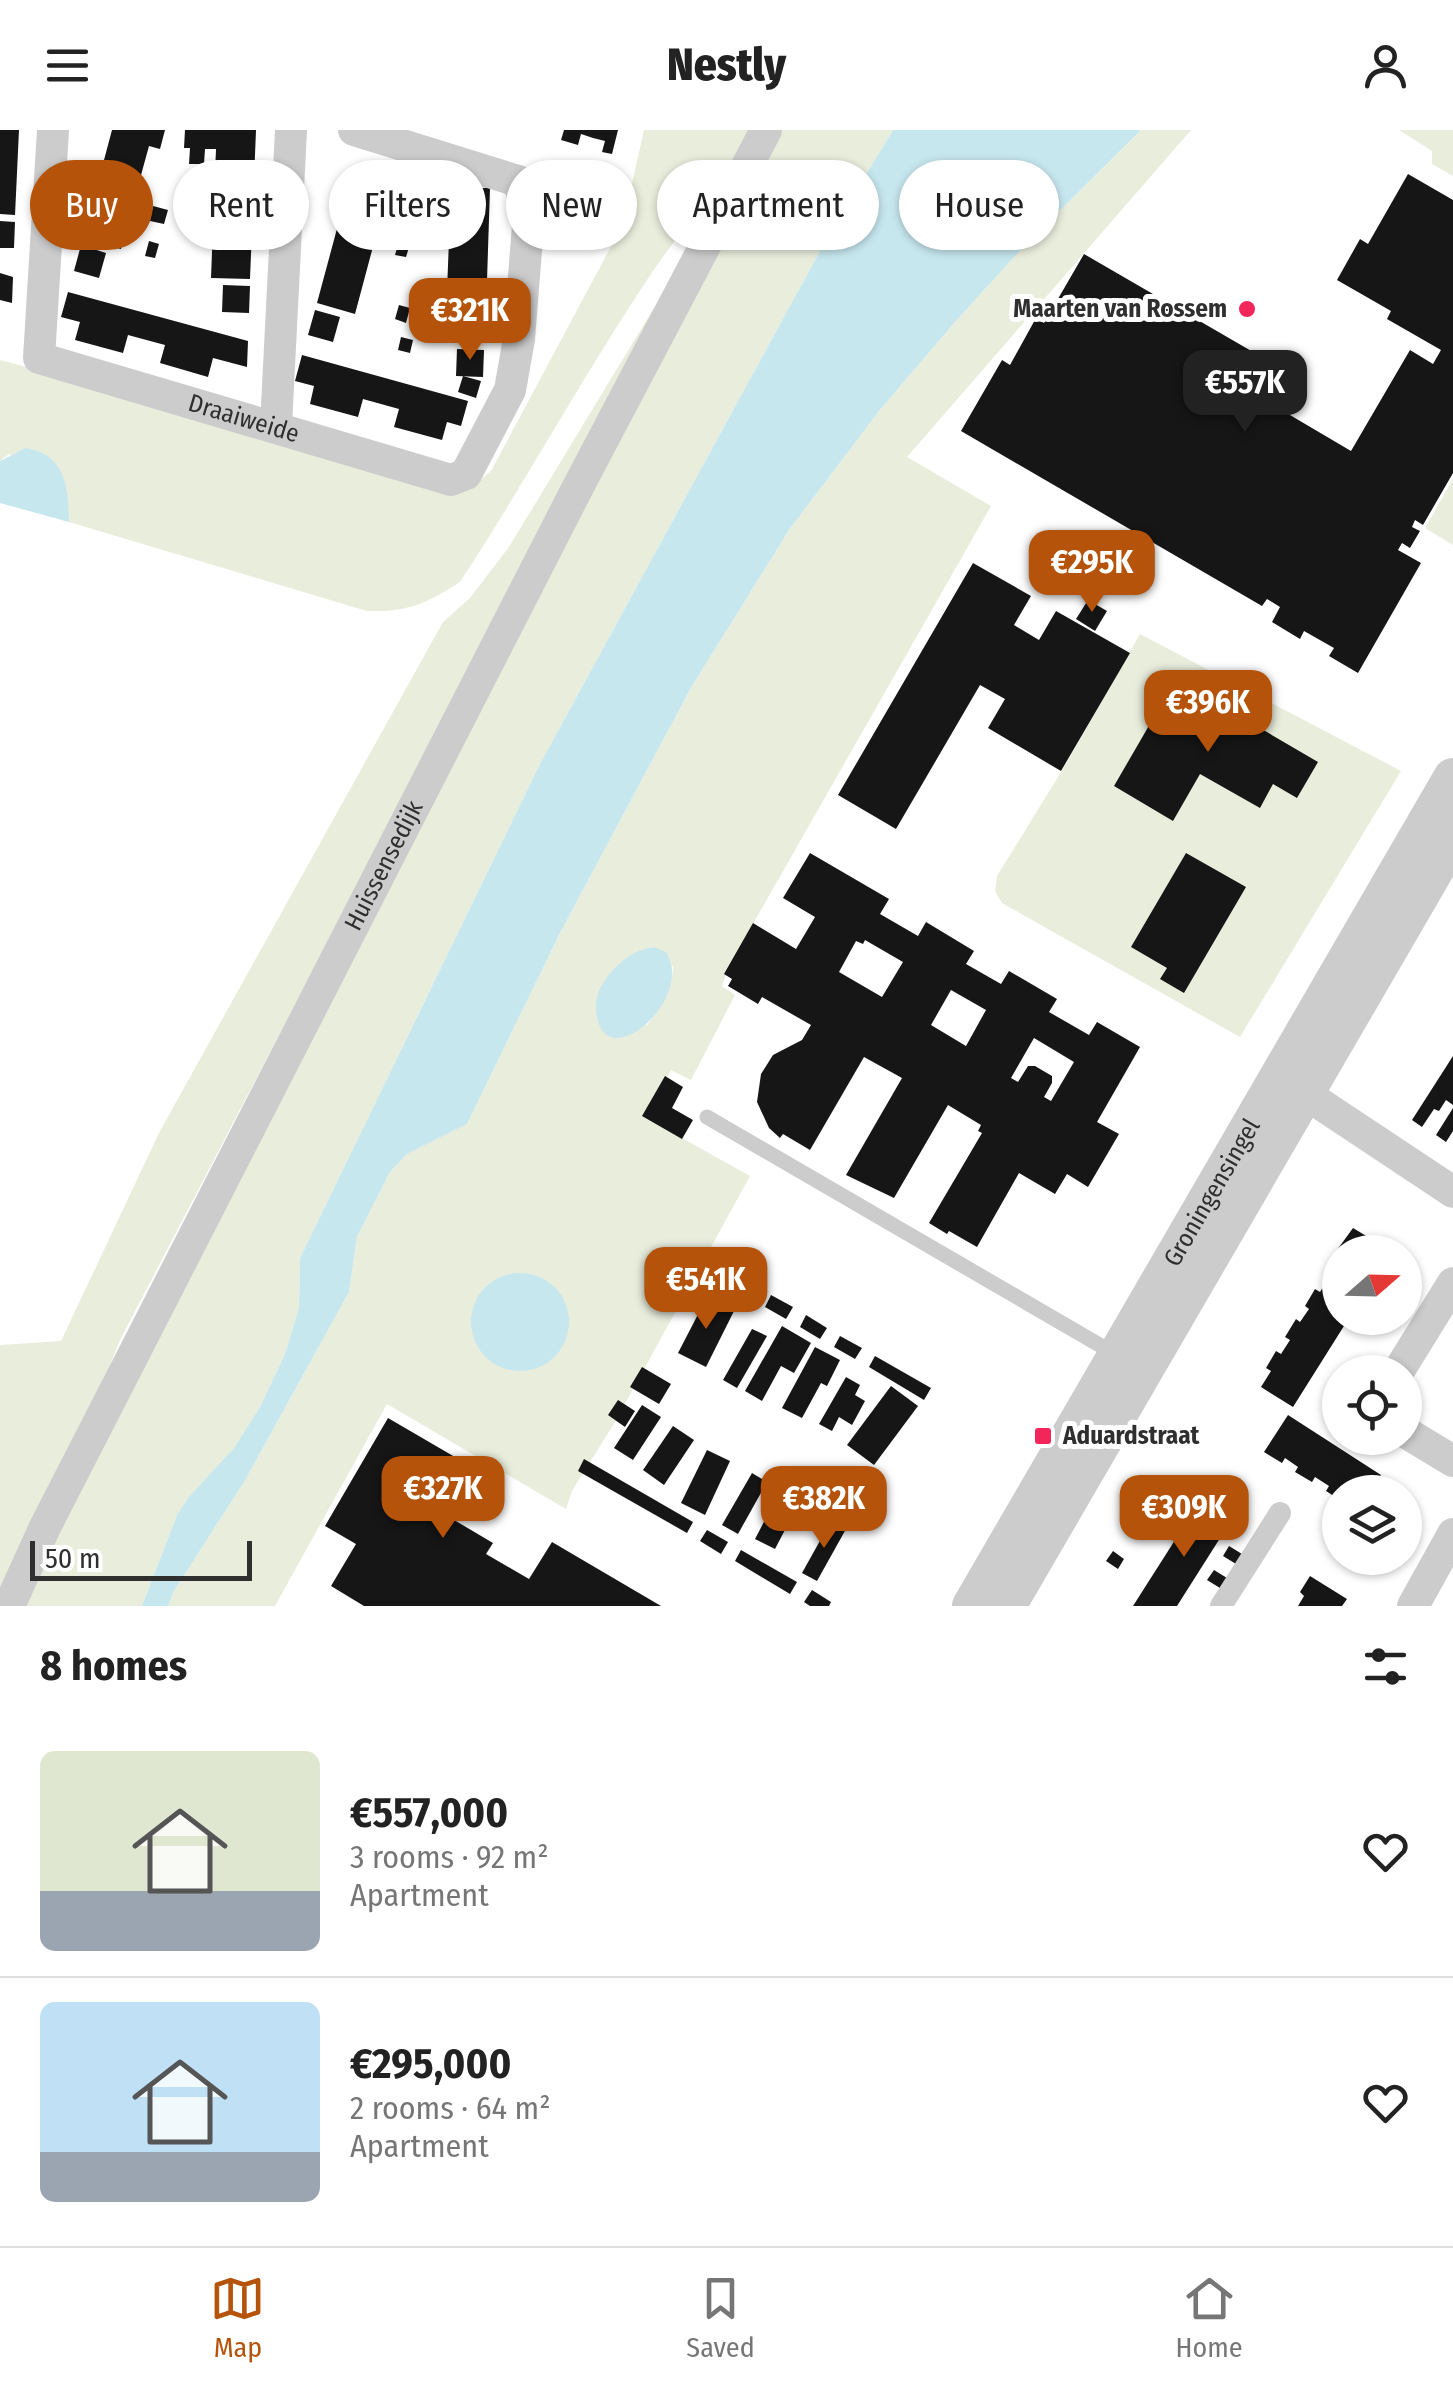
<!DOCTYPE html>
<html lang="en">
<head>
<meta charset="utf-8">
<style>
	body { margin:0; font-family:"Fira Sans Condensed",sans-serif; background:#f6f6f6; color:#222; height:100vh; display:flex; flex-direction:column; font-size:38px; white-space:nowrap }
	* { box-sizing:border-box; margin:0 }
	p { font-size:32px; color:#767676 }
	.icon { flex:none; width:55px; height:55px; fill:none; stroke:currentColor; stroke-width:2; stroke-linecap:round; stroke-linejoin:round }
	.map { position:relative; height:1476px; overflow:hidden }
	.details { display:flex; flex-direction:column; background:#fff; flex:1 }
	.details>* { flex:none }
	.hud { position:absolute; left:30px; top:30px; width:1395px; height:90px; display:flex; gap:20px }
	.needle { width:65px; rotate:70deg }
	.controls { position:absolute; left:1322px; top:1105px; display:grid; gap:20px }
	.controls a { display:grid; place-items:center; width:100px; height:100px; border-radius:50%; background:#fff; box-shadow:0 2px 8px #0004; font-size:50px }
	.scale { position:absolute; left:30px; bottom:25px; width:222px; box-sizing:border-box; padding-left:10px; border:5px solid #2f2f2f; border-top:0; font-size:28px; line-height:35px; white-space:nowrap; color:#2f2f2f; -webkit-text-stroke:8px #fff; paint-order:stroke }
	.price { position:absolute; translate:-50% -85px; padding:0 22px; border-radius:20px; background:#b45309; color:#fff; font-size:32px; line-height:65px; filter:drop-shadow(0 2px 5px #0008) }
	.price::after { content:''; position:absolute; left:50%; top:60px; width:30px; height:22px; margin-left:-15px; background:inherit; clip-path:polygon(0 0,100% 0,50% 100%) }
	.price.active { background:#222; color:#fff }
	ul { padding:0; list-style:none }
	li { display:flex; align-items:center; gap:30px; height:250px; padding:0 40px }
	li+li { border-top:2px solid #e0e0e0 }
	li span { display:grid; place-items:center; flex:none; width:280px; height:200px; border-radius:15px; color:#555 }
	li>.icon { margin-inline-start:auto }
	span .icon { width:120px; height:120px; fill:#fffc; stroke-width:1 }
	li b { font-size:42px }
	h2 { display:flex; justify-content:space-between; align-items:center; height:120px; padding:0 40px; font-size:42px }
	.tag { padding:0 35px; border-radius:45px; background:#fff; box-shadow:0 2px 8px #0004; font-size:35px; line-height:90px }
	.tag.active { background:#b45309; color:#fff }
	header { display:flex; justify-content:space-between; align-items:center; height:130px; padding:0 40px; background:#fff; font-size:45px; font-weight:800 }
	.dock { display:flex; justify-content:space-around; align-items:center; height:140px; border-top:2px solid #e0e0e0; background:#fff; font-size:28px; color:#767676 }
	.dock a { display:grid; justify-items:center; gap:5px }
	.dock .active { color:#b45309 }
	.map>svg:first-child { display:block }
	.green { fill:#e9eddc; fill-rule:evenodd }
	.water { fill:#c7e7ef }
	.building { fill:#161616; fill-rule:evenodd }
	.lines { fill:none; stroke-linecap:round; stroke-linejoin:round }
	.service { stroke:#ccc; stroke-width:15 }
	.pedestrian { stroke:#ccc; stroke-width:22 }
	.minor { stroke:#ccc; stroke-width:32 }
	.tertiary { stroke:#ccc; stroke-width:40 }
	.poi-dot { fill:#f2265b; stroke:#fff; stroke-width:4 }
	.labels { text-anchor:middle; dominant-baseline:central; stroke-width:10; stroke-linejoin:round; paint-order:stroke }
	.poi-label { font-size:25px; font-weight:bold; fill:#2f2f2f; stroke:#fff; text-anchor:end }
	.street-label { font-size:25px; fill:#2f2f2f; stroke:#fff }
</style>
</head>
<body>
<header><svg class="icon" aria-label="menu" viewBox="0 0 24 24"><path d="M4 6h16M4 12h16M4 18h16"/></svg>Nestly<svg class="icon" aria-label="person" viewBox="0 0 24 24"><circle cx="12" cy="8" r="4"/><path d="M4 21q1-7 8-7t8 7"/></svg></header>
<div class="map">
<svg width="1453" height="1476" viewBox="0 0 1453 1476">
	<rect width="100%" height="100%" fill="#fff"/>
	<g class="green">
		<path d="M644,0H753C727,50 683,96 651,144C584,244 526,351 460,452C425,474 409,482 367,481L69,392L64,350L9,324L0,331V230L464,352L481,349L491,341L623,94Z"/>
		<polygon points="776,0 893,0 826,110 540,634 300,1128 299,1178 285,1224 260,1277 234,1319 188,1368 177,1385 142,1476 16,1476"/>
		<path d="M1141,0H1191L907,327L991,376L729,836L722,856L735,865L691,950L671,940L646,988L750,1046L615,1292L572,1361L566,1379L387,1274L275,1476H168L174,1461L244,1352L349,1162L357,1107L390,1042L407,1024L467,994L561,801L692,556L789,400L879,281L955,192L1025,115ZM654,817L673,837C672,860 661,877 647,895L597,868C606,843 627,822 654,817ZM512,1144C579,1143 591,1230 520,1241L474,1177L488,1155Z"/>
		<polygon points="1399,0 1453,0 1453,46 1432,34 1432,21"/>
		<polygon points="683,130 120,1210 100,1260 0,1460 0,1215 61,1211 160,1001 443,492 470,468 509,417"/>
		<polygon points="1453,349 1453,415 1425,398"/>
		<polygon points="1140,504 1401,641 1240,907 1002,773 995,761 997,746 1066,634"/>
	</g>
	<g class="water">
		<polygon points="893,0 1141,0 1025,115 955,192 879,281 789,400 692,556 561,801 467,994 407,1024 390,1042 357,1107 349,1162 244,1352 174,1461 168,1476 142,1476 177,1385 188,1368 234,1318 260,1277 285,1224 299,1178 300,1128 540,634 826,110"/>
		<path d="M26,318C66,325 68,357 69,392L0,373V331Z"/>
		<path d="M654,817L666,822C695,866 612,942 598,891C594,878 596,864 603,853C615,835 632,820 654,817Z"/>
		<circle cx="520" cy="1192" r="49"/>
	</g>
	<g class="building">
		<polygon points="0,0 19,0 15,85 0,84"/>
		<polygon points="112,0 165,0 160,19 149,16 135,67 146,70 139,96 128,93 121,119 83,109"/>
		<polygon points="185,0 256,0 250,149 211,148 216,19 205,19 204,34 189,34 190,18 184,18"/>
		<polygon points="564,0 618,0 612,24 602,22 605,11 593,8 581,4 578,15 561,10"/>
		<polygon points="352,43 390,53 355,184 317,173"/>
		<polygon points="1408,44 1453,70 1453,343 1423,395 1415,390 1412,397 1420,401 1410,418 1402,413 1398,420 1421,433 1358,543 1329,526 1334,518 1304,501 1300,509 1272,492 1280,477 1267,469 1262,476 961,301 1002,230 1010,235 1036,188 1044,193 1084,124 1286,241 1268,272 1351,321 1410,220 1433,234 1441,220 1387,189 1391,181 1337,150 1360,109 1368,114"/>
		<polygon points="419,57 490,58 485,213 445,212 450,84 418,82"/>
		<polygon points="153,76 168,80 164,94 150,91"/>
		<polygon points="0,91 15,92 14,118 0,118"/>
		<polygon points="149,111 159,114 155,128 145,126"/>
		<polygon points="399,111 410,114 406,127 395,125"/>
		<polygon points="81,115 106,123 99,148 74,141"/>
		<polygon points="0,143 13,147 12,173 0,170"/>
		<polygon points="223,155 250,156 249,183 222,182"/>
		<polygon points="68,162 248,211 247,237 213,228 208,247 160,233 165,215 128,205 123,223 75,210 80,192 61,187"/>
		<polygon points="399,175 410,178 406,193 395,189"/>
		<polygon points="315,180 340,187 333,212 308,205"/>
		<polygon points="401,207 413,210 410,223 398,220"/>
		<polygon points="457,219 484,220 483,247 456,246"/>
		<polygon points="302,225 468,271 461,296 447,292 442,310 394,297 399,279 363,269 358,287 310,274 314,256 295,251"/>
		<polygon points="463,246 481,251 476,268 458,262"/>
		<polygon points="1088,408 1132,433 1120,453 1076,428"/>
		<polygon points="973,433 1031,466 1014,495 1039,510 1056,481 1130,523 1061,641 988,598 1005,569 980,555 896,699 838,665"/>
		<polygon points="1088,470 1107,481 1095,501 1076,489"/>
		<polygon points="1176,549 1318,632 1297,668 1273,654 1260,678 1200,644 1173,691 1114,656"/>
		<path d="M810,723L889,769L880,784L918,806L926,792L974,821L966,834L1001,854L1009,841L1057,869L1049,882L1089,905L1097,892L1140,917L1097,992L1119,1004L1088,1057L1067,1044L1055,1064L1019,1043L977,1117L949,1101L947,1104L929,1093L982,1003L978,1001L981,995L948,975L894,1068L846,1045L902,948L864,927L810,1020L783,1004L780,1008L769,998L757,972L761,944L773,925L802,910L811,895L762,867L758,874L728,856L732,849L724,844L753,793L796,819L815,787L783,768ZM865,810L903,832L882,867L839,842L856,811L863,814ZM951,860L986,880L966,916L931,895ZM1034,908L1074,932L1051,971L1044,967L1052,953V946L1035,936H1028L1018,952L1011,948Z"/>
		<polygon points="1186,723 1246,757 1184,863 1160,849 1167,838 1131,817"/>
		<polygon points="1453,926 1453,975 1446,970 1439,981 1434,979 1422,997 1412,990"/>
		<polygon points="665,946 683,957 672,978 693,990 682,1009 642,986"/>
		<polygon points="1453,978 1453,1001 1446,1012 1436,1005"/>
		<polygon points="1353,1098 1393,1122 1340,1122 1340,1188 1349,1188 1293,1277 1261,1257 1271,1241 1266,1238 1276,1221 1281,1224 1290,1210 1285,1207 1296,1189 1300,1192 1309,1179 1305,1176 1315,1159 1320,1162 1329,1147 1324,1144 1335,1128 1332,1127"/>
		<polygon points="723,1137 758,1157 745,1180 710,1160"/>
		<polygon points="771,1165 793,1177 786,1189 765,1177"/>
		<polygon points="707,1167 734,1181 706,1237 678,1223"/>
		<polygon points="806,1185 827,1198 820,1209 800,1197"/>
		<polygon points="782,1196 811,1213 794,1243 781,1236 762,1271 745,1261"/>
		<polygon points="752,1199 767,1206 737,1258 723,1250"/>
		<polygon points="840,1206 862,1218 855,1229 834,1217"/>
		<polygon points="815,1217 840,1230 827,1256 821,1253 802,1288 782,1278"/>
		<polygon points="875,1226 931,1258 924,1270 869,1237"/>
		<polygon points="642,1237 671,1254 659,1274 630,1257"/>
		<polygon points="846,1247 860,1255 855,1265 865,1271 852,1295 839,1287 832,1301 819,1294"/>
		<polygon points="891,1256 918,1276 874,1335 847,1315"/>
		<polygon points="618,1270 635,1281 625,1297 608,1285"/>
		<polygon points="642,1275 661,1287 633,1330 614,1318"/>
		<polygon points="1288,1285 1381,1345 1370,1362 1340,1362 1340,1370 1326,1361 1329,1356 1315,1347 1312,1352 1295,1342 1298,1337 1285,1328 1282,1333 1264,1322"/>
		<polygon points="388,1288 472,1337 444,1384 493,1413 486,1424 529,1449 552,1412 661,1476 364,1476 331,1456 356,1414 325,1396"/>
		<polygon points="673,1296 694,1310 664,1355 643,1340"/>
		<polygon points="707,1320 730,1331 705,1385 681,1373"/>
		<polygon points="584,1329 693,1392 687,1403 578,1341"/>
		<polygon points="752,1343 767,1352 738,1404 722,1395"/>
		<polygon points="778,1365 798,1375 775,1419 755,1409"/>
		<polygon points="1198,1374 1229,1394 1177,1476 1133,1476"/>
		<polygon points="831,1391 846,1399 817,1451 802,1443"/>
		<polygon points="707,1400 728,1412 721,1424 700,1411"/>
		<polygon points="1229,1416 1242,1424 1236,1434 1223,1426"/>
		<polygon points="741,1420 797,1452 790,1464 735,1431"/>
		<polygon points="1113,1421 1124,1429 1118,1439 1106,1431"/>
		<polygon points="1214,1440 1227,1448 1220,1458 1207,1450"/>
		<polygon points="1310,1446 1347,1469 1342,1476 1298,1476 1304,1466 1300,1462"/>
		<polygon points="812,1460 831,1472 829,1476 810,1476 804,1472"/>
	</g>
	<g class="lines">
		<polyline class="service" points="707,987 1115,1224"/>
		<polyline class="pedestrian" points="1221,1476 1280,1383"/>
		<g class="minor">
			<path id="s1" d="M53,0L39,228L451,350L466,344L510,260L519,209L529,83L518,51L354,0"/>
			<polyline points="518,51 566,83"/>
			<polyline points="276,296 291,0"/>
			<polyline points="1286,951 1453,1062"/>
			<polyline points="1398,1242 1453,1153"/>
			<polyline points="1405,1302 1453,1331"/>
			<path id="s2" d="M9,1476L45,1397L578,357L766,0"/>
			<polyline points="1413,1476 1453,1404"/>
		</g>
		<g class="tertiary">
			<path id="s3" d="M972,1476L1453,648"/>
			<polyline points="1006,1476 1453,707"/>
		</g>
	</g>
	<g class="poi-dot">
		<circle cx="1247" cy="179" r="10"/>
		<rect x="1033" y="1296" width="20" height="20" rx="5"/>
	</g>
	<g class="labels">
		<g class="poi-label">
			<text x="1227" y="179">Maarten van Rossem</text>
			<text x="1063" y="1306" text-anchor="start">Aduardstraat</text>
		</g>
		<g class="street-label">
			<text stroke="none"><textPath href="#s1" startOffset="442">Draaiweide</textPath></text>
			<text stroke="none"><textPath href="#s2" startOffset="830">Huissensedijk</textPath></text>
			<text stroke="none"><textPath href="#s3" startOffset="478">Groningensingel</textPath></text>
		</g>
	</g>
</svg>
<div class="controls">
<a><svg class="needle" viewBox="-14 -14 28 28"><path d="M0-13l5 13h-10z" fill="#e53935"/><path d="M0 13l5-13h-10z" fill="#767676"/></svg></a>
<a><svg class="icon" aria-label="locate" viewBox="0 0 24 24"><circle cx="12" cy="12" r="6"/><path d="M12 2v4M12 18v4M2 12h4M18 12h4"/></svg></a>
<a><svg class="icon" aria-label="layers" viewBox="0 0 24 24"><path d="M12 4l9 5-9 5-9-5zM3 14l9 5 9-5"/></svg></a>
</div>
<div class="scale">50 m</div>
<b class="price" style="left:470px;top:233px">€321K</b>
<b class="price active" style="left:1245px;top:305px">€557K</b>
<b class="price" style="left:1092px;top:485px">€295K</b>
<b class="price" style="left:1208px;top:625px">€396K</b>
<b class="price" style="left:706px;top:1202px">€541K</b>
<b class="price" style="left:443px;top:1411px">€327K</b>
<b class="price" style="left:824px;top:1421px">€382K</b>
<b class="price" style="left:1184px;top:1430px">€309K</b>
<div class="hud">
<a class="tag active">Buy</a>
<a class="tag">Rent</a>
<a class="tag">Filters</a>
<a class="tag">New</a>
<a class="tag">Apartment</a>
<a class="tag">House</a>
</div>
</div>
<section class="details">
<h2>8 homes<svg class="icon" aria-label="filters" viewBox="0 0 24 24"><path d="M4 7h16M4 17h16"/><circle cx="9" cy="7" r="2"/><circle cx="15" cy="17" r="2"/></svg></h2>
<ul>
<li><span style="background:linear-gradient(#dfe7d0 70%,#9aa5b1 0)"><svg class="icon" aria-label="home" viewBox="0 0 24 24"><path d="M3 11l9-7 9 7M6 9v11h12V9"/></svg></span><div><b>€557,000</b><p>3 rooms · 92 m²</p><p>Apartment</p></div><svg class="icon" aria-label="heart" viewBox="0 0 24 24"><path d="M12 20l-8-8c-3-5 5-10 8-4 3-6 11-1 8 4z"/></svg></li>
<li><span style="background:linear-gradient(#bfe0f5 75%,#9aa5b1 0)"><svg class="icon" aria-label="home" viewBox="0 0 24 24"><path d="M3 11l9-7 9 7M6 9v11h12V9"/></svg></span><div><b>€295,000</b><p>2 rooms · 64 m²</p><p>Apartment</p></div><svg class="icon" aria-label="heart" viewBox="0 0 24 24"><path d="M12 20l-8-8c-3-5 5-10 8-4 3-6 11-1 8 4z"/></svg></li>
</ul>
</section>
<nav class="dock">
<a class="active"><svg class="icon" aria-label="map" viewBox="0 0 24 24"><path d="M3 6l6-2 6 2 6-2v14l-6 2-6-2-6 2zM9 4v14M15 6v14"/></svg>Map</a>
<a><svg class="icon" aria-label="saved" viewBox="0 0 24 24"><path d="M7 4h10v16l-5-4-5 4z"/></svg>Saved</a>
<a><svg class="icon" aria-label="home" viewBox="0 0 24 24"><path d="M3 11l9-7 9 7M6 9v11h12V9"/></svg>Home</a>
</nav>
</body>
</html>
